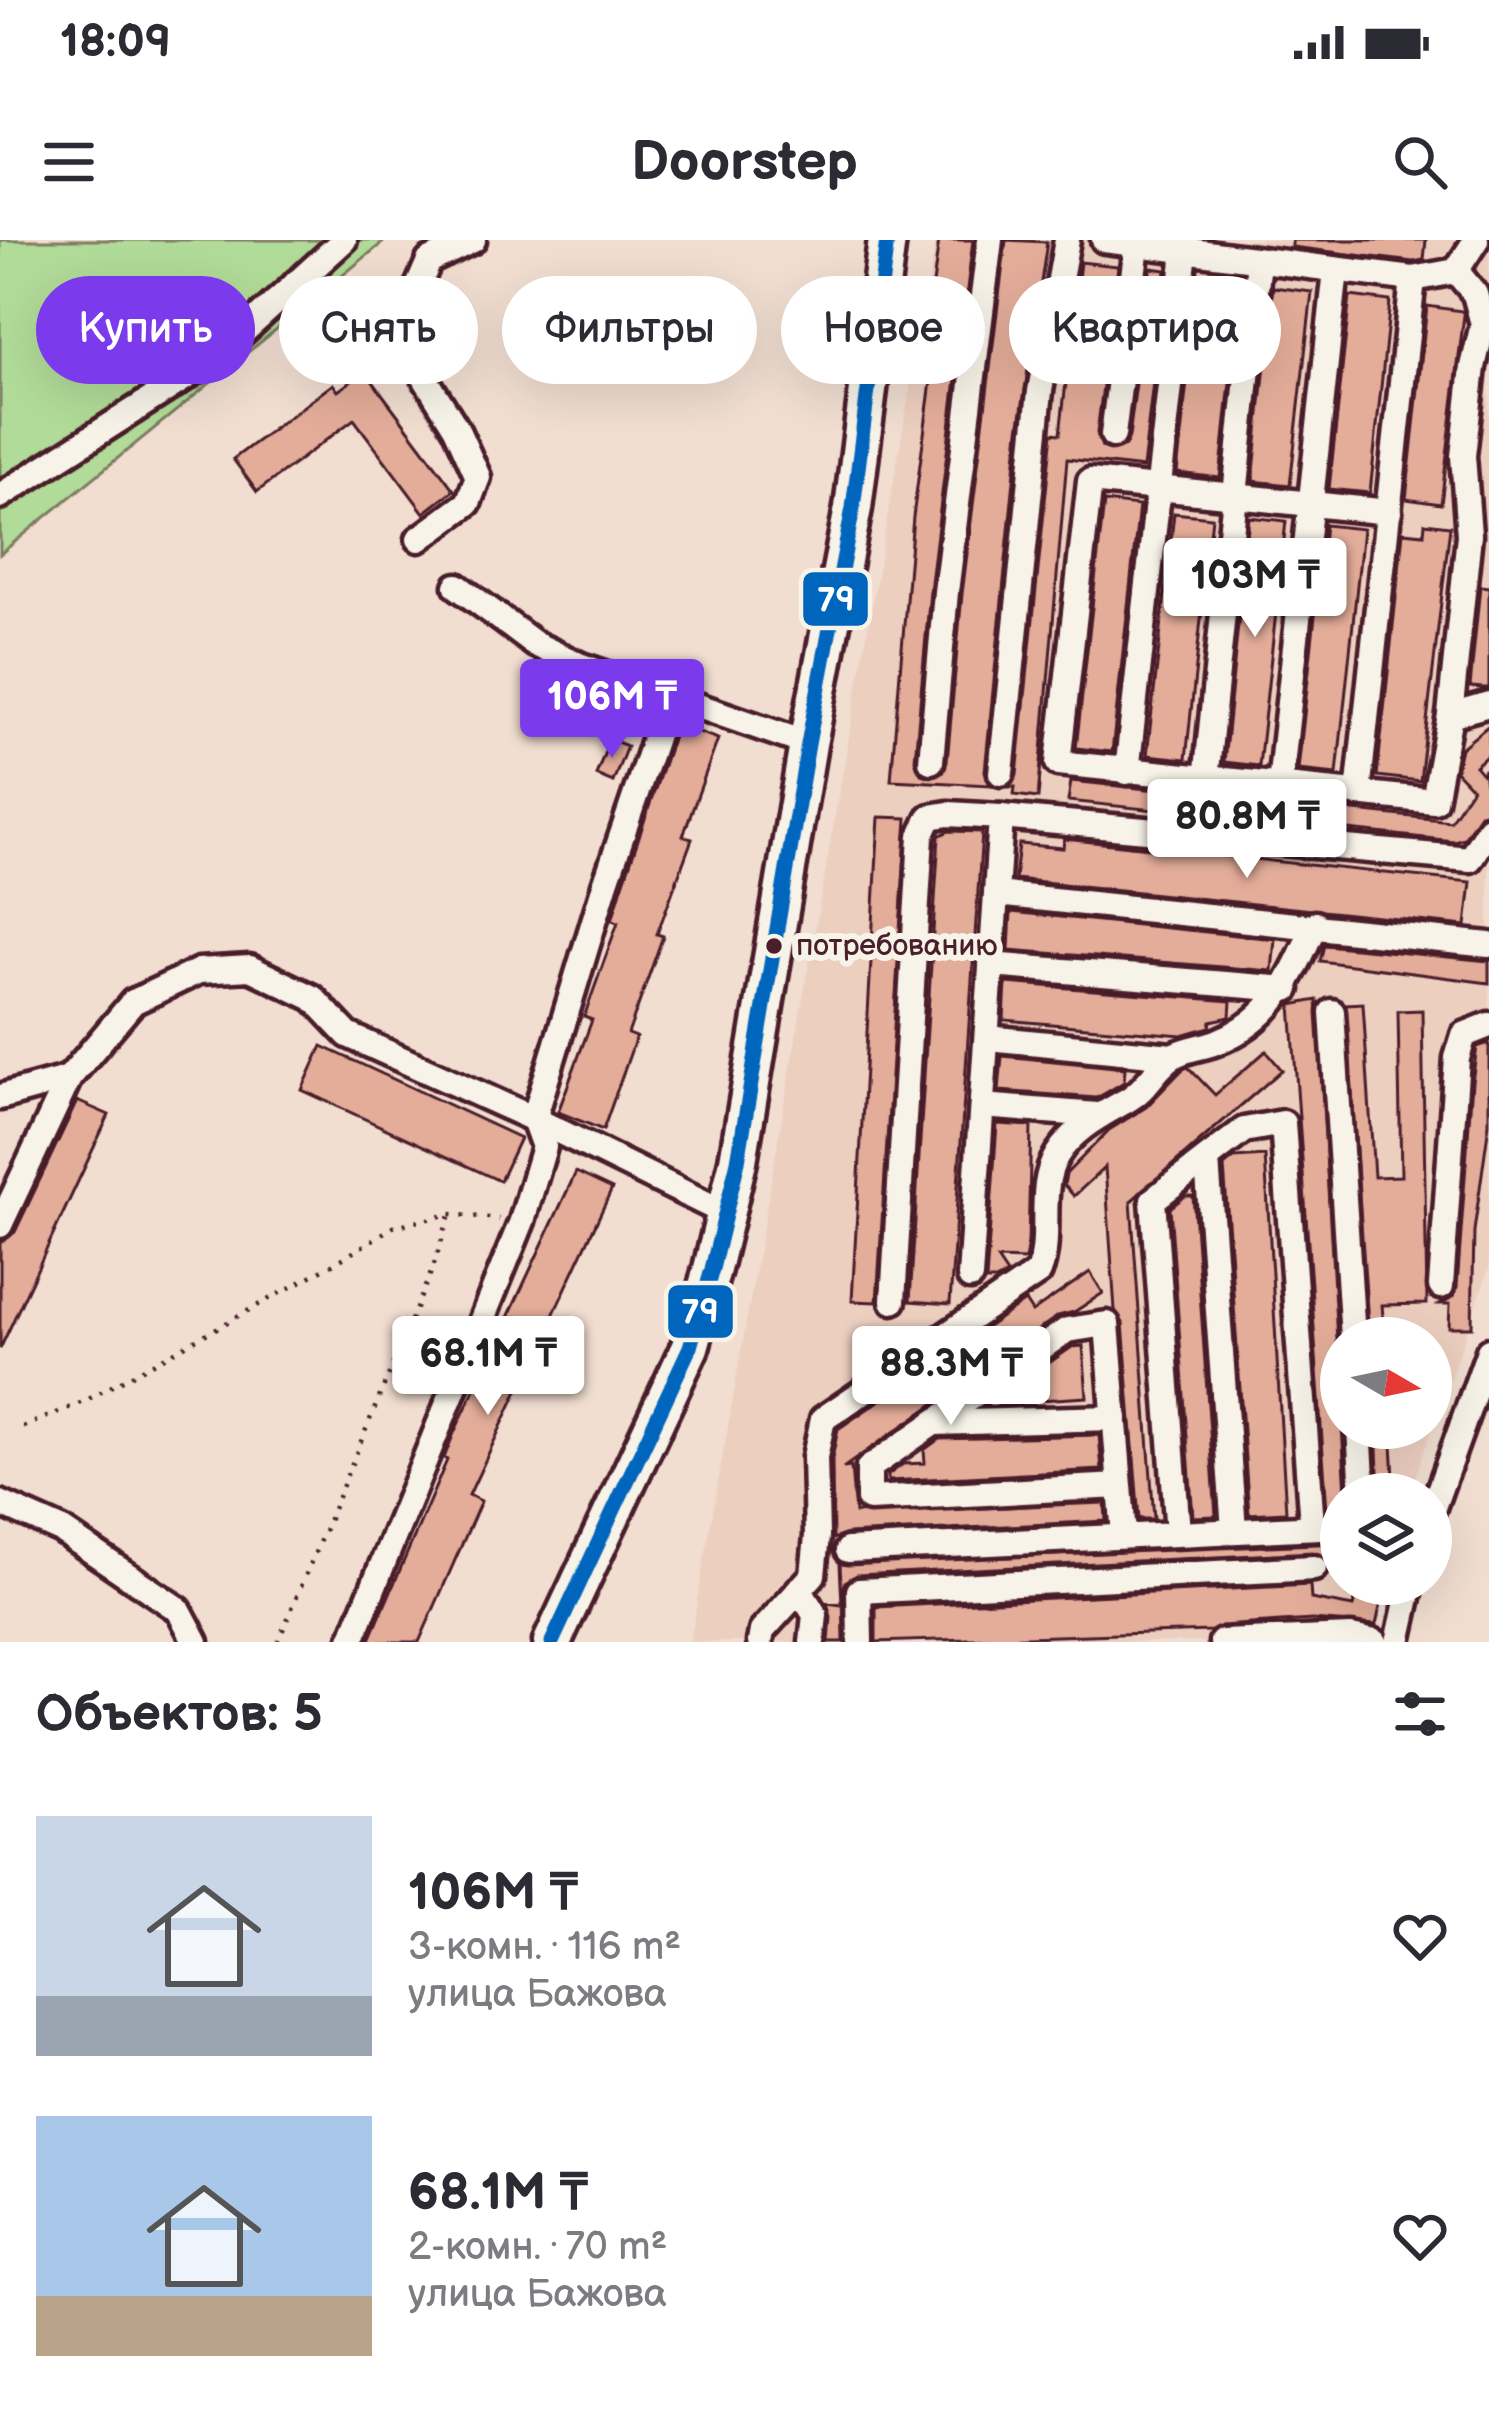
<!DOCTYPE html>
<html lang="ru">
<head>
<meta charset="utf-8">
<style>
	body { margin:0; font-family:"Balsamiq Sans",sans-serif; background:#f2f2f3; color:#2b2b33; height:100vh; display:flex; flex-direction:column; font-size:45px; white-space:nowrap }
	* { box-sizing:border-box; margin:0 }
	p { font-size:39px; color:#7c7c81 }
	.icon { flex:none; width:66px; height:66px; fill:none; stroke:currentColor; stroke-width:2; stroke-linecap:round; stroke-linejoin:round }
	.map { position:relative; height:1402px; overflow:hidden }
	.sheet { display:flex; flex-direction:column; background:#fff; flex:1 }
	.sheet>* { flex:none }
	.guide { position:absolute; left:36px; top:36px; width:1419px; height:108px; display:flex; gap:24px }
	.needle { width:78px; rotate:99deg }
	.tools { position:absolute; left:1320px; top:1077px; display:grid; gap:24px }
	.tools a { display:grid; place-items:center; width:132px; height:132px; border-radius:50%; background:#fff; box-shadow:0 12px 48px #0002; font-size:60px }
	.price { position:absolute; translate:-50% -102px; padding:0 27px; border-radius:12px; background:#fff; color:#222; font-size:39px; line-height:78px; filter:drop-shadow(0 3px 6px #0008) }
	.price::after { content:''; position:absolute; left:50%; top:72px; width:36px; height:27px; margin-left:-18px; background:inherit; clip-path:polygon(0 0,100% 0,50% 100%) }
	.price.current { background:#7c3aed; color:#fff }
	ul { padding:0; list-style:none }
	li { display:flex; align-items:center; gap:36px; height:300px; padding:0 36px }
	li span { display:grid; place-items:center; flex:none; width:336px; height:240px; border-radius:0px; color:#555 }
	li>.icon { margin-inline-start:auto }
	span .icon { width:144px; height:144px; fill:#fffc; stroke-width:1 }
	li b { font-size:51px }
	h2 { display:flex; justify-content:space-between; align-items:center; height:144px; padding:0 36px; font-size:51px }
	.tag { padding:0 42px; border-radius:54px; background:#fff; box-shadow:0 12px 48px #0002; font-size:42px; line-height:108px }
	.tag.current { background:#7c3aed; color:#fff }
	.status { display:flex; justify-content:space-between; align-items:center; height:84px; padding:0 60px; background:#fff; direction:ltr }
	.status svg { height:33px; fill:currentColor }
	header { display:flex; justify-content:space-between; align-items:center; height:156px; padding:0 36px; background:#fff; font-size:54px; font-weight:800 }
	.map>svg:first-child { display:block }
	.built { fill:#edcfc0; fill-rule:evenodd }
	.green { fill:#b1db98; stroke:#7e7d62; stroke-width:3 }
	.building { fill:#e4ad9a; stroke:#4a1f2b; stroke-width:3 }
	.lines { fill:none; stroke-linecap:round; stroke-linejoin:round }
	.minor-casing { stroke:#4a1f2b; stroke-width:33 }
	.highway-casing { stroke:#4a1f2b; stroke-width:45 }
	.path { stroke:#4a1f2b; stroke-width:4.5; stroke-dasharray:3 9; stroke-linecap:butt }
	.minor { stroke:#f7f3e8; stroke-width:24 }
	.highway { stroke:#f7f3e8; stroke-width:36 }
	.bus-1-casing { stroke:#f7f3e8; stroke-width:24 }
	.bus-1 { stroke:#0065bd; stroke-width:15 }
	.bus-dot { fill:#4a1f2b; stroke:#f7f3e8; stroke-width:4.5 }
	.labels { text-anchor:middle; dominant-baseline:central; stroke-width:12; stroke-linejoin:round; paint-order:stroke }
	.bus-label { font-size:30px; fill:#4a1f2b; stroke:#f7f3e8; text-anchor:start }
	.line-badge { stroke:#f7f3e8; stroke-width:4.5 }
	.badge-label { font-size:33px; text-anchor:middle; font-weight:bold; fill:#fff }
</style>
</head>
<body>
<div class="status"><b>18:09</b><svg viewBox="0 0 49 12"><path d="M0 12V9h3v3zM5 12V6h3v6zM10 12V3h3v9zM15 12V0h3v12zM26 1h20v11H26zM47 4h2v5h-2z"/></svg></div>
<header><svg class="icon" aria-label="menu" viewBox="0 0 24 24"><path d="M4 6h16M4 12h16M4 18h16"/></svg>Doorstep<svg class="icon" aria-label="search" viewBox="0 0 24 24"><circle cx="10" cy="10" r="6"/><path d="M15 15l6 6"/></svg></header>
<div class="map">
<svg width="1489" height="1402" viewBox="0 0 1489 1402">
	<rect width="100%" height="100%" fill="#f1ded1"/>
	<filter id="ink" filterUnits="userSpaceOnUse"><feTurbulence type="fractalNoise" baseFrequency=".00833" numOctaves="2"/><feDisplacementMap in="SourceGraphic" scale="24" xChannelSelector="R" yChannelSelector="G"/><feConvolveMatrix kernelMatrix="1 2 1 2 8 2 1 2 1" color-interpolation-filters="sRGB"/></filter>
	<g filter="url(#ink)">
		<path class="built" d="M936,0H1489V1029L1409,1254H1341V1344H1383L1371,1402H690ZM1341,1098H1431V1188H1341Z"/>
		<polygon class="green" points="0,0 386,0 0,314"/>
		<g class="building">
			<polygon points="939,0 973,0 930,351 915,520 921,534 931,537 944,531 947,522 962,354 1006,0 1047,2 1019,190 985,531 990,545 891,540 913,277 937,96 926,95"/>
			<polygon points="1292,0 1426,0 1424,20 1413,22 1292,7"/>
			<polygon points="1080,22 1118,26 1097,193 1102,207 1112,211 1125,206 1129,197 1151,28 1166,30 1143,228 1067,219 1038,558 1014,555 1015,547 1009,547 1017,535 1052,193 1060,194"/>
			<polygon points="1198,41 1240,46 1220,238 1177,233"/>
			<polygon points="1273,47 1312,52 1290,245 1253,241"/>
			<polygon points="1350,56 1390,61 1370,253 1329,249"/>
			<polygon points="1427,66 1462,71 1464,75 1441,264 1406,259"/>
			<polygon points="365,131 454,250 424,273 354,179 257,252 233,219 333,144 338,151"/>
			<polygon points="1104,262 1139,266 1112,512 1076,508"/>
			<polygon points="1174,273 1212,277 1186,519 1147,515"/>
			<polygon points="1249,277 1286,281 1259,526 1224,522"/>
			<polygon points="1425,283 1450,286 1420,541 1377,536 1403,292 1424,294"/>
			<polygon points="1325,285 1363,289 1337,534 1298,530"/>
			<polygon points="1480,346 1489,347 1489,448 1484,448 1470,447"/>
			<polygon points="677,484 718,499 683,596 692,599 657,694 663,696 628,794 636,797 603,890 558,872 592,780 584,777 618,682 612,680 621,650"/>
			<polygon points="1489,485 1489,514 1475,526 1482,534 1484,529 1489,572 1480,574 1464,598 1454,601 1068,561 1071,541 1450,581 1472,548 1456,531 1461,508"/>
			<polygon points="610,499 627,506 613,542 596,535"/>
			<polygon points="879,577 907,578 877,1062 852,1061"/>
			<polygon points="949,591 982,592 950,1064 910,1061 939,596"/>
			<polygon points="1064,599 1471,642 1466,686 1015,639 1019,604 1063,608"/>
			<polygon points="1011,672 1275,699 1272,731 1009,710"/>
			<polygon points="1324,705 1489,721 1489,743 1320,721"/>
			<polygon points="1006,743 1231,761 1230,777 1211,781 1210,787 1182,795 1004,780"/>
			<polygon points="1317,760 1346,1254 1341,1254 1341,1270 1327,1270 1291,765"/>
			<polygon points="1363,763 1374,937 1401,936 1398,771 1422,770 1427,1064 1382,1065 1385,1098 1369,1098 1346,764"/>
			<polygon points="1489,803 1489,884 1474,991 1472,1087 1449,1087 1450,1064 1440,1064 1454,1056 1457,1047 1472,842 1477,807"/>
			<polygon points="322,806 520,898 500,941 302,850"/>
			<polygon points="1266,811 1282,830 1131,961 1154,1279 1139,1279 1123,1083 1115,1070 1105,927 1074,956 1064,945 1066,934 1109,890 1146,867 1183,829 1188,827 1215,855"/>
			<polygon points="1002,816 1125,828 1124,842 1097,858 999,851"/>
			<polygon points="77,861 109,875 0,1109 0,1003 15,992"/>
			<polygon points="997,884 1031,886 1028,1002 1025,1020 997,1019 1007,1034 996,1041 986,1041"/>
			<polygon points="1265,916 1286,1272 1249,1274 1224,926 1234,918"/>
			<polygon points="576,932 612,949 469,1255 481,1261 419,1402 369,1402 447,1220 444,1218 454,1193"/>
			<polygon points="1185,956 1193,956 1216,1276 1193,1277 1170,968"/>
			<polygon points="1090,1032 1103,1053 1074,1072 1058,1076 843,1228 851,1227 855,1273 1105,1263 1106,1281 847,1294 833,1299 832,1219 838,1189 1025,1061 1032,1072"/>
			<polygon points="1083,1106 1087,1157 1007,1162 1006,1152 1019,1143 1044,1142 1043,1127 1072,1107"/>
			<polygon points="1376,1188 1391,1188 1395,1254 1379,1254"/>
			<polygon points="1099,1195 1102,1230 888,1241 888,1235 903,1224 925,1223 924,1210 939,1199"/>
			<polygon points="1341,1303 1341,1333 1329,1333 1327,1318 1313,1312 857,1335 845,1342 843,1350 844,1402 829,1402 831,1377 827,1363 842,1365 840,1324"/>
			<polygon points="1358,1344 1385,1344 1376,1385 1312,1380 1221,1386 1211,1391 876,1402 876,1367 1310,1345 1311,1359 1353,1367"/>
		</g>
		<g class="lines">
			<defs>
				<g id="minor">
					<polyline points="1104,0 1413,39 1456,31 1476,0"/>
					<polyline points="297,42 415,122 456,188 478,237 468,263 419,299"/>
					<polyline points="415,122 409,67 429,21 473,0"/>
					<polyline points="1113,195 1137,5"/>
					<polyline points="0,256 211,121 344,0"/>
					<polyline points="1389,272 1090,241 1058,523 1434,561 1450,475 1469,295 1463,216 1473,127 1483,84 1475,54 1456,31"/>
					<polyline points="457,346 535,404 579,425 675,458"/>
					<polyline points="1450,475 1489,464"/>
					<polyline points="931,521 946,352 990,0"/>
					<polyline points="1127,532 1185,11"/>
					<polyline points="1001,533 1040,151 1067,0"/>
					<polyline points="1206,540 1259,20"/>
					<polyline points="1280,545 1336,30"/>
					<polyline points="1358,554 1413,39"/>
					<polyline points="1001,577 1470,619 1489,588"/>
					<polyline points="991,725 1287,749"/>
					<polyline points="1332,772 1353,1098"/>
					<polyline points="987,798 1172,816"/>
					<polyline points="0,857 69,838"/>
					<polyline points="982,866 1097,875"/>
					<polyline points="1207,921 1234,1290"/>
					<polyline points="0,985 69,838 133,762 199,731 250,728 313,758 348,795 534,879 725,973"/>
					<polyline points="970,1037 996,654"/>
					<polyline points="1441,1046 1457,818 1464,795 1489,785"/>
					<polyline points="893,1061 921,596 930,577 948,574 1001,577 996,654 1489,705"/>
					<polyline points="934,1183 1115,1178"/>
					<polyline points="1359,1188 1363,1254"/>
					<polyline points="1120,1246 869,1259 869,1228 1067,1090 1107,1084 1124,1296"/>
					<polyline points="0,1263 61,1290 179,1370 196,1402"/>
					<polyline points="1431,1273 1489,1111"/>
					<polyline points="1178,1293 1153,960 1244,890 1283,883 1312,1285"/>
					<polyline points="848,1310 1341,1286"/>
					<polyline points="799,1349 815,1375 812,1402"/>
					<polyline points="351,1402 522,981 544,907 534,879 605,645 666,465 675,458 808,504"/>
					<path d="M760,1402L762,1391L813,1335L817,1296L815,1217L823,1179L1039,1032C1053,995 1036,949 1057,915C1075,887 1102,875 1129,859C1147,849 1157,825 1175,815C1189,808 1205,807 1219,801C1274,779 1293,734 1315,684"/>
					<polyline points="860,1402 859,1351 1314,1328"/>
					<polyline points="1222,1402 1351,1397 1375,1402"/>
					<polyline points="1398,1402 1411,1344"/>
				</g>
				<polyline id="highway" points="552,1402 690,1107 712,1029 738,921 808,504 853,268 887,0"/>
			</defs>
			<use href="#minor" class="minor-casing"/>
			<use href="#highway" class="highway-casing"/>
			<g class="path">
				<polyline points="23,1187 83,1162 347,1016 393,987 450,974 499,979"/>
				<polyline points="278,1402 434,1025 450,974"/>
			</g>
			<use href="#minor" class="minor"/>
			<use href="#highway" class="highway"/>
			<defs>
				<polyline id="bus-1" points="552,1402 690,1107 712,1029 738,921 808,504 853,268 887,0"/>
			</defs>
			<use href="#bus-1" class="bus-1-casing"/>
			<use href="#bus-1" class="bus-1"/>
		</g>
	</g>
	<circle class="bus-dot" cx="774" cy="706" r="10"/>
	<g class="labels">
		<g class="bus-label">
			<text x="796" y="706">потребованию</text>
		</g>
	</g>
	<g class="line-badge">
		<rect x="801" y="330" width="69" height="58" rx="12" fill="#0065bd"/>
		<rect x="666" y="1043" width="69" height="57" rx="12" fill="#0065bd"/>
	</g>
	<g class="badge-label">
		<text x="836" y="371">79</text>
		<text x="700" y="1083">79</text>
	</g>
</svg>
<div class="tools">
<a><svg class="needle" viewBox="-14 -14 28 28"><path d="M0-13l5 13h-10z" fill="#e53935"/><path d="M0 13l5-13h-10z" fill="#7c7c81"/></svg></a>
<a><svg class="icon" aria-label="layers" viewBox="0 0 24 24"><path d="M12 4l9 5-9 5-9-5zM3 14l9 5 9-5"/></svg></a>
</div>
<b class="price" style="left:1255px;top:400px">103M ₸</b>
<b class="price current" style="left:612px;top:521px">106M ₸</b>
<b class="price" style="left:1247px;top:641px">80.8M ₸</b>
<b class="price" style="left:488px;top:1178px">68.1M ₸</b>
<b class="price" style="left:951px;top:1188px">88.3M ₸</b>
<div class="guide">
<a class="tag current">Купить</a>
<a class="tag">Снять</a>
<a class="tag">Фильтры</a>
<a class="tag">Новое</a>
<a class="tag">Квартира</a>
</div>
</div>
<section class="sheet">
<h2>Объектов: 5<svg class="icon" aria-label="filters" viewBox="0 0 24 24"><path d="M4 7h16M4 17h16"/><circle cx="9" cy="7" r="2"/><circle cx="15" cy="17" r="2"/></svg></h2>
<ul>
<li><span style="background:linear-gradient(#c9d6e8 75%,#9aa5b1 0)"><svg class="icon" aria-label="home" viewBox="0 0 24 24"><path d="M3 11l9-7 9 7M6 9v11h12V9"/></svg></span><div><b>106M ₸</b><p>3-комн. · 116 m²</p><p>улица Бажова</p></div><svg class="icon" aria-label="heart" viewBox="0 0 24 24"><path d="M12 20l-8-8c-3-5 5-10 8-4 3-6 11-1 8 4z"/></svg></li>
<li><span style="background:linear-gradient(#a9c7e8 75%,#b9a48a 0)"><svg class="icon" aria-label="home" viewBox="0 0 24 24"><path d="M3 11l9-7 9 7M6 9v11h12V9"/></svg></span><div><b>68.1M ₸</b><p>2-комн. · 70 m²</p><p>улица Бажова</p></div><svg class="icon" aria-label="heart" viewBox="0 0 24 24"><path d="M12 20l-8-8c-3-5 5-10 8-4 3-6 11-1 8 4z"/></svg></li>
</ul>
</section>
</body>
</html>
